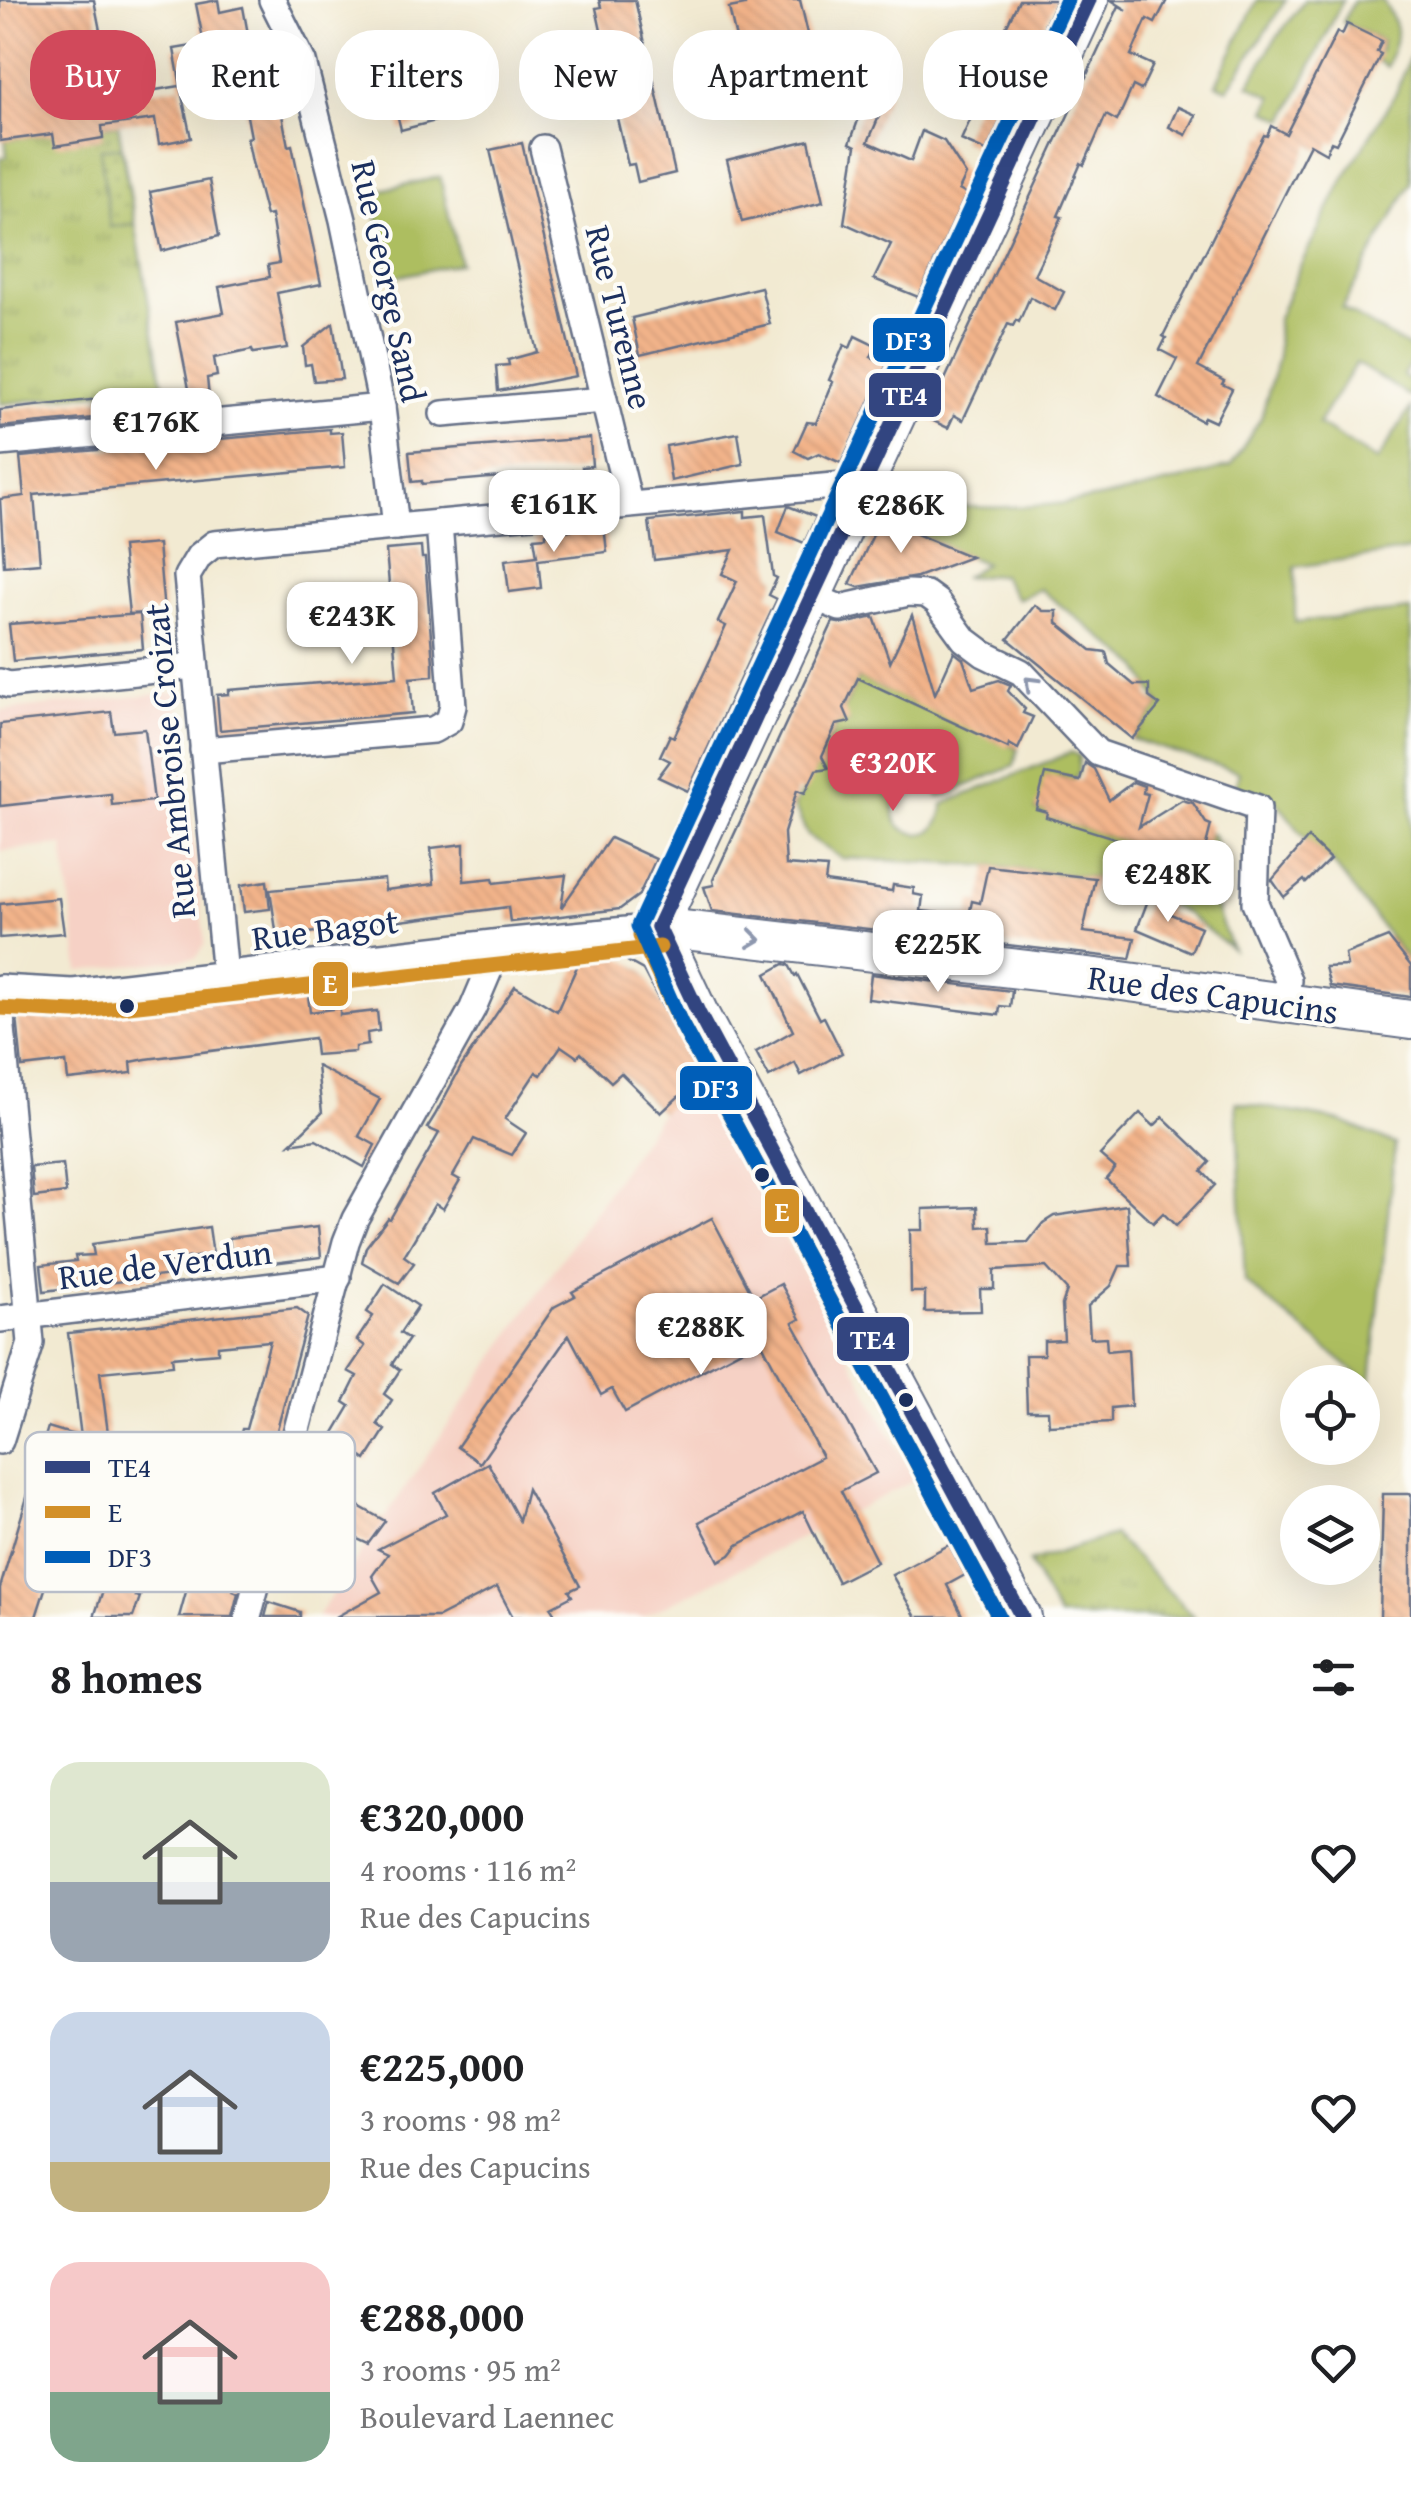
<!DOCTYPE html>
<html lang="en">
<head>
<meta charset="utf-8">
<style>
	body { margin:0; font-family:"Gentium Book Plus",serif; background:#f2f2f2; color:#202124; height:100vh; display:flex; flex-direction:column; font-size:38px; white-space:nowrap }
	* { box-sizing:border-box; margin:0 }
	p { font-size:32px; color:#757577 }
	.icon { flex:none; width:55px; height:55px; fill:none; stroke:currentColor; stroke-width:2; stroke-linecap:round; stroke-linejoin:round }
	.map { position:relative; height:1617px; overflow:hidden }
	.sheet { display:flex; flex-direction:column; background:#fff; flex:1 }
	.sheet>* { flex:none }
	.banner { position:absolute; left:30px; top:30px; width:1352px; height:90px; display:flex; gap:20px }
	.buttons { position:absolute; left:1280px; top:1365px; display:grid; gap:20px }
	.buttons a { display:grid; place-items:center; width:100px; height:100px; border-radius:50%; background:#fff; box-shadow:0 10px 40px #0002; font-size:50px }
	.price { position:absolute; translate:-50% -85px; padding:0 22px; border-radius:20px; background:#fff; color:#222; font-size:32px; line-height:65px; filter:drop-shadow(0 2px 5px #0008) }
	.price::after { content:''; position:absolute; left:50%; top:60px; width:30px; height:22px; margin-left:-15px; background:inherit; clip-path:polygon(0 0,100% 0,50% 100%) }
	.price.active { background:#d1495b; color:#fff }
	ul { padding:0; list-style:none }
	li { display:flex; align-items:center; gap:30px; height:250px; padding:0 50px }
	li span { display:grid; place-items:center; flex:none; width:280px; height:200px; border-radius:30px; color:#555 }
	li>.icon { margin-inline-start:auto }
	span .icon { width:120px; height:120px; fill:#fffc; stroke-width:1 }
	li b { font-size:42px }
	h2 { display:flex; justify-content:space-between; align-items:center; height:120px; padding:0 50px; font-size:42px }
	.chip { padding:0 35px; border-radius:40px; background:#fff; box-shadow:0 10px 40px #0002; font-size:35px; line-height:90px }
	.chip.active { background:#d1495b; color:#fff }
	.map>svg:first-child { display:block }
	.built { fill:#f6d1c5 }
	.grass { fill:#adbe61; stroke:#647660; stroke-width:2.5 }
	.park { fill:url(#park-tufts); stroke:#647660; stroke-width:2.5 }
	.garden { fill:url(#garden-dots); stroke:#647660; stroke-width:2.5 }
	.building { fill:url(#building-back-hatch) }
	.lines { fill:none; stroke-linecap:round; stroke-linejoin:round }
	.street-casing { stroke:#667087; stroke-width:30 }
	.secondary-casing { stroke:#667087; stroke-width:42 }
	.street { stroke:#fff; stroke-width:25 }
	.secondary { stroke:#fff; stroke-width:38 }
	.bus-1-casing { stroke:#fdfcf7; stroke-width:22 }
	.bus-2-casing { stroke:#fdfcf7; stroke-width:22 }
	.bus-3-casing { stroke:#fdfcf7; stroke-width:22 }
	.bus-1 { stroke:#334580; stroke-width:15 }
	.bus-2 { stroke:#d39028; stroke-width:15 }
	.bus-3 { stroke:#005eb8; stroke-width:15 }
	.oneway { stroke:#8d97ae }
	.bus-dot { fill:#1b2f5e; stroke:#fdfcf7; stroke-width:4 }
	.labels { text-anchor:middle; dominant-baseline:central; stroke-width:8; stroke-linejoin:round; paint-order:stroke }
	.street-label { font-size:35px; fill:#1b2f5e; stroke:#fdfcf7 }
	.key { fill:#fdfcf7; stroke:#b9bec9; stroke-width:2.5 }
	.key-label { font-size:28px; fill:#1b2f5e }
	.line-badge { stroke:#fdfcf7; stroke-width:4 }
	.badge-label { font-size:28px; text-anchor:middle; font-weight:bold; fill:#fff }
</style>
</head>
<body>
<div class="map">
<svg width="1411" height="1617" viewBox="0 0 1411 1617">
	<defs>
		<pattern id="park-tufts" width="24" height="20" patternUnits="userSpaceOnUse" patternTransform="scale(2.5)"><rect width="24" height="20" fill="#adbe61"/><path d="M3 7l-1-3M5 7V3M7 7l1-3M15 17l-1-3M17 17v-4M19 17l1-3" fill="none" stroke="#8c9b53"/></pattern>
		<pattern id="garden-dots" width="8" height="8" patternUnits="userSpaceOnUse" patternTransform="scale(2.5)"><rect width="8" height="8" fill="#adbe61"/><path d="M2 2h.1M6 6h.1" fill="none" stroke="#8c9b53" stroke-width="1.8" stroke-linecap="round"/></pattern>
		<pattern id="building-back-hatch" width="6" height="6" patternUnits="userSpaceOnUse" patternTransform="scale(2.5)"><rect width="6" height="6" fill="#f3b48a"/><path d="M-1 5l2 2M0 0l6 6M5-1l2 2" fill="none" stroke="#d09b7a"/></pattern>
	</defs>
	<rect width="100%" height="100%" fill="#fdfcf7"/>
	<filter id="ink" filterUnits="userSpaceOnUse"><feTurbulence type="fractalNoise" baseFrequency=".01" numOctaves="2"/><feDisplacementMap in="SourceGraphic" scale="20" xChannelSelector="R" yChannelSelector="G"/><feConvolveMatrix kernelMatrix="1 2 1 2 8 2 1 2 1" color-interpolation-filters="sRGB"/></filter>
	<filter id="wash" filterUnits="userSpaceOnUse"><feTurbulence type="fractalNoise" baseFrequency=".0048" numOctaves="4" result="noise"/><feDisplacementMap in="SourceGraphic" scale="40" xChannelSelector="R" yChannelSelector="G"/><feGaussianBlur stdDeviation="2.25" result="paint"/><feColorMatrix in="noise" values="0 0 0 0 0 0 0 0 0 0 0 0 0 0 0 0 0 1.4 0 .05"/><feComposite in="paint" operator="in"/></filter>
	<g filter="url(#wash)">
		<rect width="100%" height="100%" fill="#f2ead2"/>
		<g class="built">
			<polygon points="177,692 205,944 196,958 79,971 63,845 0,851 0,711"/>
			<polygon points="703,1084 915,1480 643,1617 317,1617 661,1113 678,1097"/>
		</g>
		<g class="grass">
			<polygon points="1257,0 1286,0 1228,89 1216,84"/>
			<polygon points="1343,0 1285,120 1266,111 1273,97 1249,85 1272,44 1305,0"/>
			<path d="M1354,0H1382C1402,29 1398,36 1387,67L1377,61L1382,41L1343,22Z"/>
			<path d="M1411,54V183L1342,308L1411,349V363L1403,375L1411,381V397L1356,363L1318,424L1377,461L1411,407V550L1295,567V622L1411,610V965L1330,859L1304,837L1276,801L1235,788L1239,772L1132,739L1160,705L1138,666L1040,589L1017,599L1001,575L963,577L985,564L881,518L897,500C1018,519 1116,500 1231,466L1261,418L1278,357L1277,321L1300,266L1343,180L1396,93Z"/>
			<polygon points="440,177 460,263 391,278 372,192"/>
			<path d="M858,678L1018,749L1014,766L940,797C909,756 870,824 914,833C933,837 943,821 943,804L1071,752L1079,756L1078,774L1073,779L1058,776L1036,809L1047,812V817L1133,844L1160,849L1159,853L1187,858L1186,862L1200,865L1209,833L1213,835L1221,870C1206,898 1221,921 1232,949L1187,914L1150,895L1095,878L988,866L841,858L808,836L794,806L817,767H827L821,759L838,722H849L842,713Z"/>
			<polygon points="1236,1102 1341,1121 1395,1144 1371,1382 1356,1373 1245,1282"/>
		</g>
		<g class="park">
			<polygon points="118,124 163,385 0,404 0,158 7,157 5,140"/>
			<polygon points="1114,1535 1194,1617 1058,1617 1029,1562"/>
		</g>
		<polygon class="garden" points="121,147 135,224 110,227 100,149"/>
		<g id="blocks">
			<g class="building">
				<polygon points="0,0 94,0 113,97 180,86 191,138 159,144 155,119 102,126 103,138 55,146 53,134 0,141"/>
				<polygon points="218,0 220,12 243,7 255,72 181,87 174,49 204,44 196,4"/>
				<polygon points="599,0 635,0 675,173 638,182 634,164 628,165 601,50 605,49 596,8 601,7"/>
				<polygon points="744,0 800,0 814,59 744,74 729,8 745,5"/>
				<polygon points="1019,0 1056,0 986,151 961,140 976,107 964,101 976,65 986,69"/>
				<polygon points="1111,0 1167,0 1155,23 1147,19 1131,55 1153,65 1141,90 1133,86 1117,121 1106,115 1084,165 1081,163 1058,216 1062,217 1034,275 1064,292 1055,310 1030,297 1019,322 1016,320 1013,326 1008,324 963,420 954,415 948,428 927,418 1119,6 1127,10"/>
				<polygon points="1347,24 1382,41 1377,52 1381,54 1336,144 1331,142 1326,153 1310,144 1198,367 1224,381 1222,384 1232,389 1215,422 1204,417 1202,421 1158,397 1177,359 1160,350 1166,338 1163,336 1264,135 1267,136 1271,126 1286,134 1337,32 1342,35"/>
				<polygon points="429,49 439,100 447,98 451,113 443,119 401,130 384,60"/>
				<polygon points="275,79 288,146 292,145 321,284 277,293 287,348 253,353 252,350 214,358 217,376 207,378 210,407 0,427 0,410 189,389 176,322 224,313 219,287 270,277 268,265 279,263 271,215 266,216 252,162 247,138 251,137 241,85"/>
				<polygon points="871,83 889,93 868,142 911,161 922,131 944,141 966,175 959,190 966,194 918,297 874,279 891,244 844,223 856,146 850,143"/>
				<polygon points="1178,107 1196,115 1186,135 1169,127"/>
				<polygon points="809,140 823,202 742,222 727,160"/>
				<polygon points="522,143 576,376 498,391 496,366 509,365 508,360 537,352 490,150"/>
				<polygon points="209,180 219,236 162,251 150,192"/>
				<polygon points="761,287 770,324 640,355 632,318"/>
				<polygon points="333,323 342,379 314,381 311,364 305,365 303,347"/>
				<polygon points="855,336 876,346 871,357 887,364 841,463 819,453 808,458 794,451 807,422 816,423 833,382 829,380 844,345 850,348"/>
				<polygon points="330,429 330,433 342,432 345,467 34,495 40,563 4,566 0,499 24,496 20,457"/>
				<polygon points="738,433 743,464 671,481 666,446"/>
				<polygon points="590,438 592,466 582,467 582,470 422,484 422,481 412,482 409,452"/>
				<polygon points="788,506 816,517 804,543 778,532"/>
				<polygon points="745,511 745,517 765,515 773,576 777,578 769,595 777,599 688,791 658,777 670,761 660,756 670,735 674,737 726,626 718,622 737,581 722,574 733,550 654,560 649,521"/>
				<polygon points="881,518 928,539 971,557 917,577 858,587 850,584"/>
				<polygon points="604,526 607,552 538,560 541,588 509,592 505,560 537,556 534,538 546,537 546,533"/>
				<polygon points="158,544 164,612 129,614 122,547"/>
				<polygon points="421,547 422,558 425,558 433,664 433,676 410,678 413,713 220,730 217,695 229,694 229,690 397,677 386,550"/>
				<polygon points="1035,605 1043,611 1057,611 1057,623 1091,650 1106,652 1109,664 1134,685 1149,685 1149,697 1160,705 1132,739 1008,639"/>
				<polygon points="140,614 143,649 13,661 9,624"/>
				<polygon points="912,615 935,694 954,652 963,659 973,688 999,680 1011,685 1008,691 1025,709 1023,713 1033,717 1018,749 1009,744 1008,748 858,678 844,708 850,722 836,725 822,756 828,768 816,770 805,793 797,790 784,833 786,865 827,868 825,882 892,891 893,885 914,888 913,894 923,896 921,911 969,916 972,901 980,903 988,866 1095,878 1083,932 1135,938 1130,959 712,911 704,887 714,885 713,880 833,622 844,624 874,617 890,662"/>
				<polygon points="111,712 114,732 145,729 154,801 112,805 111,794 0,806 0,724"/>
				<polygon points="1085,763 1094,769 1109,800 1133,782 1144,786 1143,793 1148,794 1139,827 1182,800 1193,803 1206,823 1211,825 1201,865 1046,817 1047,812 1036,809 1045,774 1080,781"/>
				<polygon points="610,838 656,859 639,895 620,909 510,922 508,907 277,937 270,890 384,879 385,890 434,884 431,848 464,844 464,881 493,878 494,883 566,875 561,908"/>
				<polygon points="1308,838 1330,859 1306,883 1304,880 1284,897 1272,880"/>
				<polygon points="267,881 270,909 244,912 241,885"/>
				<polygon points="1150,895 1169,905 1166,912 1201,927 1191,952 1137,929"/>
				<polygon points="59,898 64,933 0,938 0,904"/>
				<polygon points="1388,937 1411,966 1411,997 1330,986 1325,967 1347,966 1345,954"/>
				<polygon points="616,955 643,970 703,1084 678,1097 661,1113 621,1073 611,1082 581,1053 577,1057 561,1046 541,1075 536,1072 505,1119 526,1133 512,1155 474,1139 453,1176 460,1180 443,1209 435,1204 404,1256 414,1263 399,1283 362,1262 366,1247 388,1218 390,1219 439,1133 427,1128 435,1115 461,1067 515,986 557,1011 580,960"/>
				<polygon points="784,964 789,965 795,976 797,974 820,1019 824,1017 842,1053 801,1075 795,1063 769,1077 756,1052 793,1031 766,974"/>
				<polygon points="871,974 1012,991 1010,1007 1000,1006 999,1015 868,999"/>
				<polygon points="307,987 310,1012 340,1008 340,1015 377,1011 379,1031 367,1033 368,1045 355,1047 355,1052 316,1055 314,1038 146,1059 131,1062 132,1073 68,1080 66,1062 22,1067 17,1017 59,1021"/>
				<polygon points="317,1066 380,1099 359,1136 375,1145 364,1167 316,1140 290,1144 322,1113"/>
				<polygon points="1140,1113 1154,1126 1163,1117 1210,1162 1202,1171 1215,1185 1176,1226 1163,1213 1153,1223 1106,1179 1115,1168 1100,1155"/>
				<polygon points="63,1164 66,1193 34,1197 31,1167"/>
				<polygon points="1127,1205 1131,1266 1120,1266 1111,1286 1088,1306 1090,1338 1106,1337 1107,1351 1128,1349 1131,1406 1111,1408 1111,1422 1049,1425 1048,1411 1027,1411 1025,1355 1044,1355 1044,1341 1064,1340 1062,1305 1067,1290 1046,1267 994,1270 994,1289 980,1289 981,1311 925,1312 925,1292 911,1292 910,1230 923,1230 923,1209 977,1207 978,1227 991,1226 992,1243 1028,1242 1043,1223 1054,1216"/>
				<polygon points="712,1218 754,1298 781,1284 800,1319 793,1323 876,1473 841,1491 877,1562 838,1582 803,1511 738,1545 730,1555 719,1561 699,1522 822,1457 760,1340 625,1412 612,1389 601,1395 569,1335 480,1463 457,1447 554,1307 575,1296 572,1292"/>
				<polygon points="209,1227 213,1255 169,1260 171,1275 44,1291 41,1265 76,1261 75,1256 94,1255 92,1244"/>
				<polygon points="318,1227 321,1257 233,1268 229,1238"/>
				<polygon points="385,1284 418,1306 400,1333 409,1339 392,1364 400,1370 384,1394 392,1400 377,1424 385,1430 366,1460 356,1453 334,1487 310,1473 350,1406 344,1402 357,1376 348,1371 365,1346 357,1340 373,1316 367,1312"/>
				<polygon points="297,1308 308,1316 233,1591 238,1593 232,1617 179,1617 191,1574 202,1578 221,1494 224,1495 242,1429 246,1429 270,1341 218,1346 218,1353 172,1357 173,1365 100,1372 113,1471 74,1458 55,1524 65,1527 36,1617 0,1617 0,1588 48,1427 81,1437 68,1333"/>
				<polygon points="488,1463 519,1520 527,1489 580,1586 569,1591 572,1596 551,1607 556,1617 513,1617 497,1587 438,1617 336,1617 381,1592 372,1576 388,1554 378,1549 446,1514 435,1493"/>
				<polygon points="316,1482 385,1521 368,1544 336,1529 324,1570 294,1562 308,1508 302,1505"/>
				<polygon points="1383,1494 1411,1494 1411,1617 1380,1617"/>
				<polygon points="949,1545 965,1575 947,1585 963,1617 916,1617 892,1575"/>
				<polygon points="149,1558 135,1596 140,1597 133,1617 94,1617 112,1563"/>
				<polygon points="269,1602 300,1612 300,1617 265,1617"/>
			</g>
		</g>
	</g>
	<g filter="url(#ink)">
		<use href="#blocks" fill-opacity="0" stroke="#667087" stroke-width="2.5"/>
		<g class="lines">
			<defs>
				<g id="street">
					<polyline points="272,0 303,62 343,220 382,407 396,527"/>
					<polyline points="543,148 629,503"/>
					<polyline points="443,414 604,400"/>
					<polyline points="0,443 382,407"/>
					<polyline points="812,596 840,608 908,593 926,594 937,602 964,639 984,654 1021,672 1098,753 1258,808 1255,903 1288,980 1286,1004"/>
					<polyline points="0,682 9,685 194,666"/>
					<polyline points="203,750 433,730 449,721 453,706 439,523"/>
					<polyline points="225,976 187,576 199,556 214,544 865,483"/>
					<polyline points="0,988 73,992 501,942 658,927"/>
					<polyline points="0,1319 338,1278"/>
					<polyline points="0,1441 31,1343 1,1017 2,988"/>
					<polyline points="248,1617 346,1242 355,1219 473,1008 501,942"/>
				</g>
				<g id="secondary">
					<polyline points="658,927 1089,0"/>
					<polyline points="658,927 699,1014 1022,1617"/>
					<polyline points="658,927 1114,980 1411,1020"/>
				</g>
			</defs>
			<use href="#street" class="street-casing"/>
			<use href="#secondary" class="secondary-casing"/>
			<use href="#street" class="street"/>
			<use href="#secondary" class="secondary"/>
			<defs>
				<g id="bus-1">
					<polyline points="658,927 1089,0"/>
					<polyline points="658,927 699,1014 1022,1617"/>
				</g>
				<g id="bus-2">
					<polyline points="640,936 681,1023 999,1617"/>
					<polyline points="0,1008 75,1012 660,947"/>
				</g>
				<polyline id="bus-3" points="999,1617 681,1023 638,926 1067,0"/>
			</defs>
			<use href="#bus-1" class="bus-1-casing"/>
			<use href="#bus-2" class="bus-2-casing"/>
			<use href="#bus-3" class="bus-3-casing"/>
			<use href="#bus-1" class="bus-1"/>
			<use href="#bus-2" class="bus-2"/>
			<use href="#bus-3" class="bus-3"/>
		</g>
		<defs><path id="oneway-chevron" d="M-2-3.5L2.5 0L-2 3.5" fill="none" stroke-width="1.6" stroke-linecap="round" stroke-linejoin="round" transform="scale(2.5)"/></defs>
		<g class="oneway">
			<use href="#oneway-chevron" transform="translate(1031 683) rotate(-135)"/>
			<use href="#oneway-chevron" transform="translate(754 939) rotate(7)"/>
		</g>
	</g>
	<g class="bus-dot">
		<circle cx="127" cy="1006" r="9"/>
		<circle cx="762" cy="1175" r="9"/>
		<circle cx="906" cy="1400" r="9"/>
	</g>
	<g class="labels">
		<g class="street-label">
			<text transform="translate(389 281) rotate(78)">Rue George Sand</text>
			<text transform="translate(620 317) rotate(76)">Rue Turenne</text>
			<text transform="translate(169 761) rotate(-95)">Rue Ambroise Croizat</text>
			<text transform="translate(325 929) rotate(-7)">Rue Bagot</text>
			<text transform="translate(1213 994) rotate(8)">Rue des Capucins</text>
			<text transform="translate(165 1264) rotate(-7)">Rue de Verdun</text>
		</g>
	</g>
	<rect x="25" y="1432" width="330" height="160" rx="15" class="key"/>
	<rect x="45" y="1461" width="45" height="12" fill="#334580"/>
	<rect x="45" y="1506" width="45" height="12" fill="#d39028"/>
	<rect x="45" y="1551" width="45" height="12" fill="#005eb8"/>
	<g class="key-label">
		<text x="108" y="1477">TE4</text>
		<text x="108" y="1522">E</text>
		<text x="108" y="1567">DF3</text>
	</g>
	<g class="line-badge">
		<rect x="871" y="316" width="76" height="48" rx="10" fill="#005eb8"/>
		<rect x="867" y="371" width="76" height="48" rx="10" fill="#334580"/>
		<rect x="311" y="960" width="39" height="48" rx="10" fill="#d39028"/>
		<rect x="678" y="1064" width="76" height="48" rx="10" fill="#005eb8"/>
		<rect x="763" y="1187" width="38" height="48" rx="10" fill="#d39028"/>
		<rect x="835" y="1315" width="76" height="48" rx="10" fill="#334580"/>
	</g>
	<g class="badge-label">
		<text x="909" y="350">DF3</text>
		<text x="905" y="405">TE4</text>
		<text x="330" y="993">E</text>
		<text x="716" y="1098">DF3</text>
		<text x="782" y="1221">E</text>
		<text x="873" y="1349">TE4</text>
	</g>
</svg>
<div class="buttons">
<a><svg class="icon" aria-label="locate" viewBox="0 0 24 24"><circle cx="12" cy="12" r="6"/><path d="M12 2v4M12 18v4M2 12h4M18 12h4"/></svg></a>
<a><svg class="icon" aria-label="layers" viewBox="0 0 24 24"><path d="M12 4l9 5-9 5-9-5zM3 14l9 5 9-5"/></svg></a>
</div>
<b class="price" style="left:156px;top:473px">€176K</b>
<b class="price" style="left:554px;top:555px">€161K</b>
<b class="price" style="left:901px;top:556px">€286K</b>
<b class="price" style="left:352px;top:667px">€243K</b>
<b class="price active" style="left:893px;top:814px">€320K</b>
<b class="price" style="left:1168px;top:925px">€248K</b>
<b class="price" style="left:938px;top:995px">€225K</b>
<b class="price" style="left:701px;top:1378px">€288K</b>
<div class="banner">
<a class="chip active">Buy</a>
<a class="chip">Rent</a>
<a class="chip">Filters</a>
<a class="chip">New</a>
<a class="chip">Apartment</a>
<a class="chip">House</a>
</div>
</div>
<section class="sheet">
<h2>8 homes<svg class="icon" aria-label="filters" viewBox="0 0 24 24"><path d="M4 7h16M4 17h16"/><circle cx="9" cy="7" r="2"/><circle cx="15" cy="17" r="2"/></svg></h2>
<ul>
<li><span style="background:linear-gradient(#dfe7d0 60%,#9aa5b1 0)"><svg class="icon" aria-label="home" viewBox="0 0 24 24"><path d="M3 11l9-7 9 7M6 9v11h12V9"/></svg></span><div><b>€320,000</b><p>4 rooms · 116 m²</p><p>Rue des Capucins</p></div><svg class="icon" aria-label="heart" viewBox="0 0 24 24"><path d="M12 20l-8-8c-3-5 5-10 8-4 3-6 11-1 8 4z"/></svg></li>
<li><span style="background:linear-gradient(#c9d6e8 75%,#c2b280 0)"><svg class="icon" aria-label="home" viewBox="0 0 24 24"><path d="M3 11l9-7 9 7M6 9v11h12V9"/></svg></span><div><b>€225,000</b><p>3 rooms · 98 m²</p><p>Rue des Capucins</p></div><svg class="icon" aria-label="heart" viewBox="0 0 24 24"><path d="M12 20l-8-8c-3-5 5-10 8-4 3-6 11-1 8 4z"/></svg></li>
<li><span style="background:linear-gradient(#f6c9c9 65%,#7fa58c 0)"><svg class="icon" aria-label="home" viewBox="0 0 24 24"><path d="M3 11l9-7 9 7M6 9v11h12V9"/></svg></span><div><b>€288,000</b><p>3 rooms · 95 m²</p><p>Boulevard Laennec</p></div><svg class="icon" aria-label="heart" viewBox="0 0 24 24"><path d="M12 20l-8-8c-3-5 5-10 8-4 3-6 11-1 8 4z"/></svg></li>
</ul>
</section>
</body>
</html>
